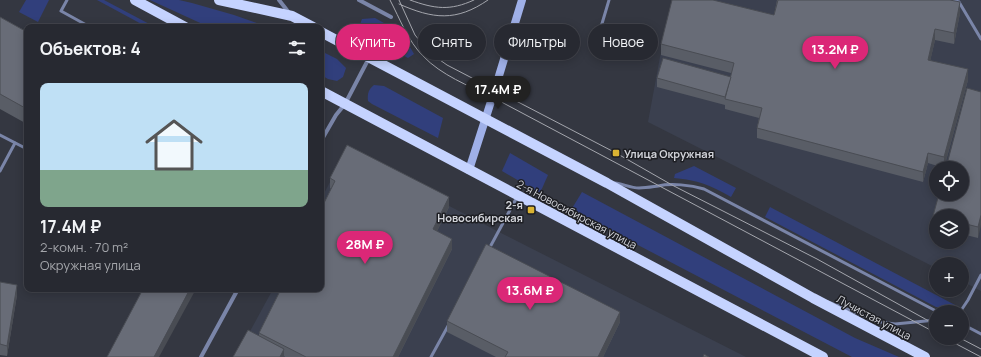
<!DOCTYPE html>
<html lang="ru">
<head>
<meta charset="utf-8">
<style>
	body { margin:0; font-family:Manrope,sans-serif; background:#2f3139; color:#f1f3f6; height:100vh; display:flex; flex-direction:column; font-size:15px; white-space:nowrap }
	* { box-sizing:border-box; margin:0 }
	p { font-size:13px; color:#a4a6ab }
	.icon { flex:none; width:22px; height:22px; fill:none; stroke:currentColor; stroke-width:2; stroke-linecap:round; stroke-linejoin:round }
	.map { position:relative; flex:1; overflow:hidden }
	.drawer { position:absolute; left:24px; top:24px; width:300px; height:268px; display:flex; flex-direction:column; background:#272931; border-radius:8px; box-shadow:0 2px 10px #0003,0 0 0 1px #43454d }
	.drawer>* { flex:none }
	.hud { position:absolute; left:336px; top:24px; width:380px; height:36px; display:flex; gap:8px }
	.tools { position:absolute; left:929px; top:161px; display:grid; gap:8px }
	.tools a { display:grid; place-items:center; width:40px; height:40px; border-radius:50%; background:#272931; box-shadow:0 2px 10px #0003,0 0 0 1px #43454d; font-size:20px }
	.price { position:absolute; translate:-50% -34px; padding:0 9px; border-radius:14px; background:#db2777; color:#fff; font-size:13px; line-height:26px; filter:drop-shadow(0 1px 2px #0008) }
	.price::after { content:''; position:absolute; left:50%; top:24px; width:12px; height:9px; margin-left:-6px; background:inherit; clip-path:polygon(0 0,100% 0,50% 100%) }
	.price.current { background:#222; color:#fff }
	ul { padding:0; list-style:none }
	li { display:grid; align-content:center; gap:8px; height:212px; padding:0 16px }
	li span { display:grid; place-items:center; height:124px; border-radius:8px; color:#555 }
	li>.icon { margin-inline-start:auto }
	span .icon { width:72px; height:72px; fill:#fffc; stroke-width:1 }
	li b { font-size:17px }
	h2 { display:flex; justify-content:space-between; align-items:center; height:48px; padding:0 16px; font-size:17px }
	.pill { padding:0 14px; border-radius:18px; background:#272931; box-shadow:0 2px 10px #0003,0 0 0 1px #43454d; font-size:14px; line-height:36px }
	.pill.current { background:#db2777; color:#fff }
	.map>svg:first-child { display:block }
	.built { fill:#3b404f; fill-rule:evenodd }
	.green { fill:#313f7c }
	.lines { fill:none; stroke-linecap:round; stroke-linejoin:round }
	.service { stroke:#7a85a8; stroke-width:3 }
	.minor { stroke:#7a85a8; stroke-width:4 }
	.secondary { stroke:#9fb0e8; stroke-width:8 }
	.primary { stroke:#c5d3ff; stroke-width:10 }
	.tram { stroke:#a4a6ad; stroke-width:1 }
	.wall { fill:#595d66 }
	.shaded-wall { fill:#494c53 }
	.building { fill:#686c77; stroke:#494c53 }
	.poi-dot { fill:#dab333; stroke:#1d1e23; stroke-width:1.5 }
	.labels { text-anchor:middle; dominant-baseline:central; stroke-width:3; stroke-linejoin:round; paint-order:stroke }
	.poi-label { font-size:11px; font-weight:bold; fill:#d1d3d9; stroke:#1d1e23; text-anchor:start }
	.street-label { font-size:11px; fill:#d1d3d9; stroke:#1d1e23 }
</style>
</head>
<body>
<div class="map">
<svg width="981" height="357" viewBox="0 0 981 357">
	<rect width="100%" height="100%" fill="#343741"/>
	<g class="built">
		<path d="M675,0H981V291L962,281V264H936V268L648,122L660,57ZM936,168H962V194H936ZM936,216H962V242H936Z"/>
		<polygon points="346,152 499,232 746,357 236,357 273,289 321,289 321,199"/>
	</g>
	<g class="green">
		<polygon points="26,0 49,0 38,22 19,12"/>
		<polygon points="97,0 104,0 155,27 147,27"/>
		<polygon points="150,0 179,0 192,3 234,15 268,27 209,27"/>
		<polygon points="375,18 402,33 414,54 408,58 358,30 362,19"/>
		<polygon points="321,51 337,59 346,68 343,77 337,81 328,79 321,75"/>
		<path d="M374,85L384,86L443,118L438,138L372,104L368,101C367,93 369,89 374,85Z"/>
		<polygon points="510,153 548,175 540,193 502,171"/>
		<path d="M694,166L736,188L731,197C710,185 698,180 674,178L675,174Z"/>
		<polygon points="582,192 855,338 899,357 852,357 571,210"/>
		<polygon points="770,207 955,305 946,308 936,307 765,217"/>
	</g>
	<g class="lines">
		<g class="service">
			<polyline points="67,0 61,11 90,27"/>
			<polyline points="953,0 959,2 981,39"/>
			<polyline points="598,37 609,0"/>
			<polyline points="0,135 27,149"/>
			<polyline points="0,171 15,143"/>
			<path d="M615,183C623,184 631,188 639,188C646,188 651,187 658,186C671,183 691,185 704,189L938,312"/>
			<polyline points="489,249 517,197"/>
			<polyline points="828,302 881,322 895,324 936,320"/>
			<polyline points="960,312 968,300 981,275"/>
			<polyline points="962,324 981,334"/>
			<polyline points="431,357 448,326"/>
		</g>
		<g class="minor">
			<polyline points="279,0 290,14"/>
			<polyline points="359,0 391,17"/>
			<polyline points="321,141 336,115 345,104 369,58"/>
			<polyline points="201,357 238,289"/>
		</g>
		<polyline class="secondary" points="469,170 495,89 522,0"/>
		<g class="primary">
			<polyline points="135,0 185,27"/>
			<polyline points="219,0 292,16 313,27"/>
			<polyline points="321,32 607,183 813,298 925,357"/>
			<polyline points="321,91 823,357"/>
		</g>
		<g class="tram">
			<path d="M390,0C400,19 408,41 423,56C441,75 469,86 492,97L936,333"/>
			<polyline points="399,0 415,35 430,53 447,65 616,153 672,185 817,259 936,325"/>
			<path d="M410,0C435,9 450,11 474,0"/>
			<path d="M399,4C433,19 456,22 488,0"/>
			<polyline points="945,338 981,357"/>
			<polyline points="960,338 981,349"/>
		</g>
	</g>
	<g class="wall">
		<polygon points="776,0 950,0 960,13 954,44 935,40 930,61 968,80 944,168 928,163 923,182 757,138 757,128 759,118 725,109 725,105 657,87 657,78 731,77 731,73 661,55 661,44 774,15 777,0"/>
		<polygon points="0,17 27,32 27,124 0,109"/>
		<polygon points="981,92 978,238 962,234 962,216 936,216 936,227 933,226 933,216"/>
		<polygon points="330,178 449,207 437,231 452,249 398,357 285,357 284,356 284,357 259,336 259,333 331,189 330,188"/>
		<polygon points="0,282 17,295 7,356 0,355"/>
		<polygon points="447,321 620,322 603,357 496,357 447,332"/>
	</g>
	<g class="shaded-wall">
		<polygon points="960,2 960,13 954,44 954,33"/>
		<polygon points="935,29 935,40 928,71 928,60"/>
		<polygon points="968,69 968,80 944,168 944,157"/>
		<polygon points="928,153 928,163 923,182 923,172"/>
		<polygon points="449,197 449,207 433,239 433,229"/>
		<polygon points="981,215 981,225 978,238 978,227"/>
		<polygon points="452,239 452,249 398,357 393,357"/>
		<polygon points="17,285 17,295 7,356 7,346"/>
		<polygon points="190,289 196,289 159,357 154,357"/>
		<polygon points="620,312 620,322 603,357 598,357"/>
		<polygon points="284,349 284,357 280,357"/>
	</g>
	<g class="building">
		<polygon points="672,0 713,0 774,15 778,0 950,0 960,2 954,33 935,29 928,60 968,69 944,157 928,153 923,172 757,128 762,108 725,99 734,63 661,44"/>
		<polygon points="0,17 27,32 27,109 0,94"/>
		<polygon points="663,58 731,77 725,97 657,78"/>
		<polygon points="967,88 981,92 981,215 978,227 962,223 962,216 933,216 939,194 962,194 962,168 946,168"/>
		<polygon points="347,145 449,197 433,229 452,239 393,357 306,357 259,333 281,289 321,289 321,209 335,181 330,178"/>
		<polygon points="486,244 620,312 598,357 505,357 508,352 447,321"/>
		<polygon points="0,282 17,285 7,346 0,344"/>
		<polygon points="143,289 190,289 154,357 107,357"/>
		<polygon points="248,330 284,349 280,357 233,357"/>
		<polygon points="704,354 709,357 703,357"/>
	</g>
	<g class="poi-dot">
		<rect x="612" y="149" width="8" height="8" rx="2"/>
		<rect x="527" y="206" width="8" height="8" rx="2"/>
	</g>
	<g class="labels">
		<g class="poi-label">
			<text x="624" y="153">Улица Окружная</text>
			<text x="523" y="204" text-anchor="end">2-я<tspan x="523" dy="13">Новосибирская</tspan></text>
		</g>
		<g class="street-label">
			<text transform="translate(577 214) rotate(28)">2-я Новосибирская улица</text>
			<text transform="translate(874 317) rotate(28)">Лучистая улица</text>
		</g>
	</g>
</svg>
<div class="tools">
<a><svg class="icon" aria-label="locate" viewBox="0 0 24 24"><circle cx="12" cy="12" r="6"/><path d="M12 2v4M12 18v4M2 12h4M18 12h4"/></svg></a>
<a><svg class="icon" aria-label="layers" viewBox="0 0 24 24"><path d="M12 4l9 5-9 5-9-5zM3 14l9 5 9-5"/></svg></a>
<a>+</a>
<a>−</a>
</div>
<b class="price" style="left:835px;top:70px">13.2M ₽</b>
<b class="price current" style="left:498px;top:110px">17.4M ₽</b>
<b class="price" style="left:365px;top:265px">28M ₽</b>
<b class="price" style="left:530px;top:311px">13.6M ₽</b>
<div class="hud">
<a class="pill current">Купить</a>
<a class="pill">Снять</a>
<a class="pill">Фильтры</a>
<a class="pill">Новое</a>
</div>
<section class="drawer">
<h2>Объектов: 4<svg class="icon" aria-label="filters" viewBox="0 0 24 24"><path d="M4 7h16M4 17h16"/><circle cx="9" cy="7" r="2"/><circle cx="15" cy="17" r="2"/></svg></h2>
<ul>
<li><span style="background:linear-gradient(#bfe0f5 70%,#7fa58c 0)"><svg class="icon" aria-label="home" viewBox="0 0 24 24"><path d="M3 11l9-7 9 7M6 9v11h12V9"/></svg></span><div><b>17.4M ₽</b><p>2-комн. · 70 m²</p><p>Окружная улица</p></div></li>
</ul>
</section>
</div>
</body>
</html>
